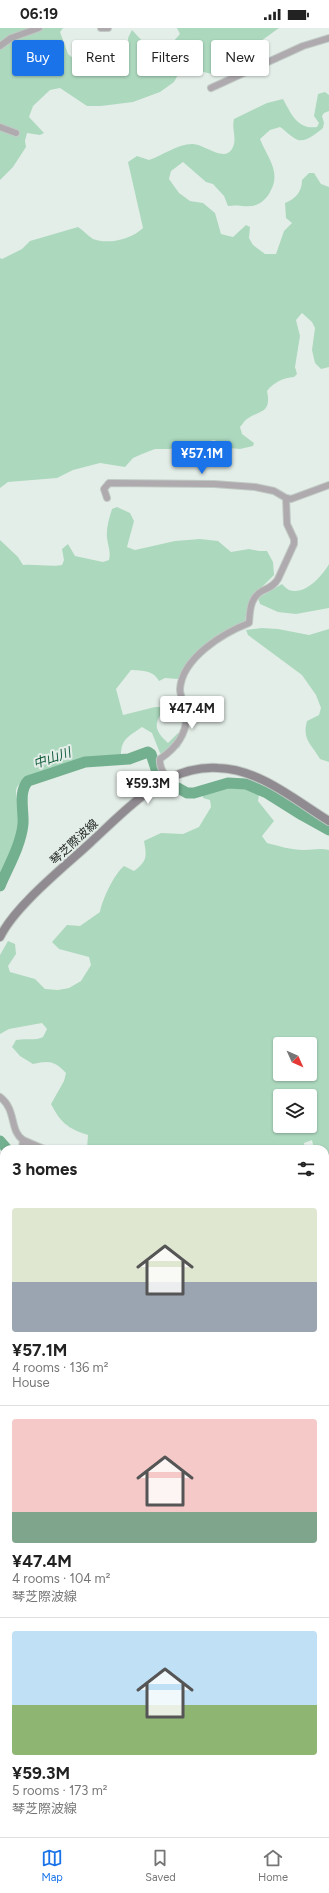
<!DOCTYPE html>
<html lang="en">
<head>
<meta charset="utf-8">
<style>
	body { margin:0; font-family:Figtree,"Noto Sans JP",sans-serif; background:#f2f2f2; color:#222; height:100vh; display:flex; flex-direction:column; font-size:15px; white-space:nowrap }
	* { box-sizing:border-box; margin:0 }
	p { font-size:13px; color:#767676 }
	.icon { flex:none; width:22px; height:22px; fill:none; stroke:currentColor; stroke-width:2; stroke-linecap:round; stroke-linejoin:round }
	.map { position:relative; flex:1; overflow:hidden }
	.details { position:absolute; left:0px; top:1117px; width:329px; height:692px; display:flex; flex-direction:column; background:#fff; border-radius:12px 12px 0 0; box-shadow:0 1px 3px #0004 }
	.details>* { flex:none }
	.hud { position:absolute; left:12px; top:12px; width:305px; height:36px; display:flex; gap:8px }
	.needle { width:26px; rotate:135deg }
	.tools { position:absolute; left:273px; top:1009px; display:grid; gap:8px }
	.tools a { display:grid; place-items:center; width:44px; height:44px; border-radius:4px; background:#fff; box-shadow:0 1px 3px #0004; font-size:20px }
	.price { position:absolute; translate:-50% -34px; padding:0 9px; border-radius:4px; background:#fff; color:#222; font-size:13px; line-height:26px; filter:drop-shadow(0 1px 2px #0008) }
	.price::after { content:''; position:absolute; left:50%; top:24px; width:12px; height:9px; margin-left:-6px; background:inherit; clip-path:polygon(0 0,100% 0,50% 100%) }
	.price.active { background:#1a73e8; color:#fff }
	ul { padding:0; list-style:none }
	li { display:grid; align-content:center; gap:8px; height:212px; padding:0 12px }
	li+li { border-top:1px solid #e0e0e0 }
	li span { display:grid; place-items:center; height:124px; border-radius:4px; color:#555 }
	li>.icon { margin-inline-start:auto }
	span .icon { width:72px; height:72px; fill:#fffc; stroke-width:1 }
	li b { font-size:17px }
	h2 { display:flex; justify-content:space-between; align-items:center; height:48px; padding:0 12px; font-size:17px }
	.chip { padding:0 14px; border-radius:4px; background:#fff; box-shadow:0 1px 3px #0004; font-size:14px; line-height:36px }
	.chip.active { background:#1a73e8; color:#fff }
	.status { display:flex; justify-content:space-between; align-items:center; height:28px; padding:0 20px; background:#fff; direction:ltr }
	.status svg { height:11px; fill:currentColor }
	.tabs { display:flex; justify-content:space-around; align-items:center; height:56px; border-top:1px solid #e0e0e0; background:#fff; font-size:11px; color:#767676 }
	.tabs a { display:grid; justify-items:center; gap:2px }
	.tabs .active { color:#1a73e8 }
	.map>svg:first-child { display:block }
	.green { fill:#acd8be; fill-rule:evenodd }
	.water { fill:#73b08f }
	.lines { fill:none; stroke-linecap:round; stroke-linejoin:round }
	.stream { stroke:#73b08f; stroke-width:2 }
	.river { stroke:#73b08f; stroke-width:11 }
	.street-casing { stroke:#c0c9c4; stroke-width:8 }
	.secondary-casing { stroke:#c0c9c4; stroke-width:10 }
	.street { stroke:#aeaaae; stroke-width:6 }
	.secondary { stroke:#908b90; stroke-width:8 }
	.labels { text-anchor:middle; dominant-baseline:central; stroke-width:4; stroke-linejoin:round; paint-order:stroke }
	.street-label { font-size:12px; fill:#1c201e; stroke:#e4eee8 }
	.water-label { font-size:13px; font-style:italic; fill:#135e3e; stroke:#e4eee8 }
</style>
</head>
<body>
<div class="status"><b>06:19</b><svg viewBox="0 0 49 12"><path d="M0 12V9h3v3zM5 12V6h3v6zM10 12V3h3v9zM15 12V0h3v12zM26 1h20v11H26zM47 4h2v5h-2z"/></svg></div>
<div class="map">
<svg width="329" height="1809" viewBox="0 0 329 1809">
	<rect width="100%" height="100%" fill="#e4eee8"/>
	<g class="green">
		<polygon points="0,0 63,0 60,4 68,26 80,36 98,36 104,32 121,36 129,32 128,10 132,2 145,16 157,17 172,15 180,6 177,0 279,0 243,26 223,44 212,46 186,40 180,43 174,54 160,64 133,74 101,78 87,78 60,60 50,62 33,78 29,89 44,105 40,107 27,105 25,113 26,119 13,139 0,152"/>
		<path d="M325,64L329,67V83L324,85L322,88L324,95L323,100C317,105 307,114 298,112C292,110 285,102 280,99L270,102L260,111C267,129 281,143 271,162C268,169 263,174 256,177C248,180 238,176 228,178L224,168L213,156L206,154L183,134L171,143L169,151L179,165L190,173L203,175L215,185L221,206L233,209L246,197L250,199L249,210L253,217L265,226H276L284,203L292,195L286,190L285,175C296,171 302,163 302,152L309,145H314L321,156L329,159V339L321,341L315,335L312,322L315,300L312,294L302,285L296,292L300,308L295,339L297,346L294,349C283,350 274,354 267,363C272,386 259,382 247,391C244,393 242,397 240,399L242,406L254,415L253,418L240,421L230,420L214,412L194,417L182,416L170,421H155L142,426L133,430L125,439L100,435L73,442L57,450L8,454L0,460V230L2,231L22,221L30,213L78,199C83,202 88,208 93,211C108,217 132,211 143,200L128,134L137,128L149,132C163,127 178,116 192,116C203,115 224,135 232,121C238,111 231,101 234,91L267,75L283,71C291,85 297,102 317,99L319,95L314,88L318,66Z"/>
		<path d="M117,479L130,485L134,493L127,519L135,522L175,513L200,511L218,513L231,524L249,521L259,523H267L273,534L274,547C257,565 249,567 245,593C219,607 195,627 178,651L165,650L159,653C153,642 143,643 131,642L116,661L123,687L155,679H165C154,696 153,701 168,715L178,705L186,704L180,719L167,728L160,725L152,705L142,699C130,708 121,710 121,727C110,731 100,729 88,731C72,734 18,744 16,763C16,770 19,777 19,784C20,807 9,828 0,848V512L18,529L23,537C35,536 52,539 62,537L64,532L62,521L68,516L75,528L103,534L109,532C111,524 108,518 107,510C106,500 109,491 112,481Z"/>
		<path d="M329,536V580L296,586L278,584L260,576L258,570L282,556C284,558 287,561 289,562C305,568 323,547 329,536Z"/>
		<path d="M262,600L278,601L309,607L329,601V734L320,731C311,715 302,712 307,693L319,687L321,680L316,667L302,647L248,607L246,602Z"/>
		<path d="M230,758L247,760L259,766L258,773L274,793L262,808L267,815C279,818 291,822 304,822C313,822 320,820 329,822V1164L325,1159V1121H314L312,1112L304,1115L305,1121H87L88,1107C67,1100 61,1095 51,1076L64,1053L66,1045C55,1033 49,1032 33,1036L20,1028L12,1019L16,1012C26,1010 35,1013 43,1009L47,1001L42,995L9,1001L0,1006V927L8,913L15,916L16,926L8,938L10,944L35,951L45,961L58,962L69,960L81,953L91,937L89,929L59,921L52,914L67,897L80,898L100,884C102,872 114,846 124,838L134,843C147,833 147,829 144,813L161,805L183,806L199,799L211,779L210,772L203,770V767ZM280,1016H310V1046H280ZM280,1068H310V1098H280Z"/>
		<polygon points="0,1217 4,1221 4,1368 0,1361"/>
		<polygon points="329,1333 329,1809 219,1809 218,1805 325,1805 325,1338"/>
		<polygon points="0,1447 4,1449 4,1750 0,1750"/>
		<polygon points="24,1805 142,1805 144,1809 24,1809"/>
	</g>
	<polygon class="water" points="325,1159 329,1164 329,1297 325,1292"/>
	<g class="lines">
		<polyline class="stream" points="0,1400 4,1402"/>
		<g class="river">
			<polyline points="178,760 187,765 194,765 228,755 246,756 267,765 302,787 329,802"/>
			<path d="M0,858C8,839 21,817 23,796C24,784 18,763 28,753L85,734L129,731L148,724L151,726L157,744"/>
			<polyline points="0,1113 7,1121"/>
		</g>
		<defs>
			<g id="street">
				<polyline points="101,0 108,0"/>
				<polyline points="0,18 11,10 39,0"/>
				<polyline points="211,60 303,18 329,10"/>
				<polyline points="0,99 16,105"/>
				<polyline points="107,470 104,461 109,455 214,456 255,459 274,463 286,470 291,471 329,457"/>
				<path d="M168,751C163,745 159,739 160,731C176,720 188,705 186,685C185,676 180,669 180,661C182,630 223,605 249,595C250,582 250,570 262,563C268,560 274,558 278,551L294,516V511L287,496L286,470"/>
				<path d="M0,1069C17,1082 9,1102 23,1112L22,1121"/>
				<polyline points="23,1112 44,1121"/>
				<polyline points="0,1200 4,1197"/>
				<polyline points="0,1687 4,1716"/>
				<polyline points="16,1805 16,1809"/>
			</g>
			<path id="secondary" d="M0,909C15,878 64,839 90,815C114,793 139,767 168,751C182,744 201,739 218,740C259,741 295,772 329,793"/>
		</defs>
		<use href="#street" class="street-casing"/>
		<use href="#secondary" class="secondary-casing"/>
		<use href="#street" class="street"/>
		<use href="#secondary" class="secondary"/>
	</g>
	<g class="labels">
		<g class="street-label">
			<text transform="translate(74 814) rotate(-43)">琴芝際波線</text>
		</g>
		<g class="water-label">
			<text transform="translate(52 730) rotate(-19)">中山川</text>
		</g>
	</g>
</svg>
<div class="tools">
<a><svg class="needle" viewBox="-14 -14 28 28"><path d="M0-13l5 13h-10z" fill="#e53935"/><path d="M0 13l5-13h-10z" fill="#767676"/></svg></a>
<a><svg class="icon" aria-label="layers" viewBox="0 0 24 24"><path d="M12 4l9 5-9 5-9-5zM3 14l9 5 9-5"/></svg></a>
</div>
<b class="price active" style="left:202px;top:447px">¥57.1M</b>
<b class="price" style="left:192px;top:702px">¥47.4M</b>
<b class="price" style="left:148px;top:777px">¥59.3M</b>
<div class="hud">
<a class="chip active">Buy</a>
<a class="chip">Rent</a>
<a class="chip">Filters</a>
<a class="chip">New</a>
</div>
<section class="details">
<h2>3 homes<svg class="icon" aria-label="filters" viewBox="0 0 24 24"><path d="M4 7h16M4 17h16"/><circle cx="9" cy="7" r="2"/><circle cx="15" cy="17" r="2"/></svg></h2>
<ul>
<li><span style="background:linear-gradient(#dfe7d0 60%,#9aa5b1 0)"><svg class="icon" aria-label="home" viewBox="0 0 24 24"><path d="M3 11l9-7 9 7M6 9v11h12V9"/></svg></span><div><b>¥57.1M</b><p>4 rooms · 136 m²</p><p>House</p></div></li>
<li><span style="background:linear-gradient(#f6c9c9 75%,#7fa58c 0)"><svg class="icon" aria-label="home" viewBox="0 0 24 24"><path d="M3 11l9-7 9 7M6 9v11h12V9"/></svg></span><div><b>¥47.4M</b><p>4 rooms · 104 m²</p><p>琴芝際波線</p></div></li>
<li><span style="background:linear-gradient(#bfe0f5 60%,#8fb573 0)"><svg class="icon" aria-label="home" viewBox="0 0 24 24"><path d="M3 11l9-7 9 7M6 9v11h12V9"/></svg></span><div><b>¥59.3M</b><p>5 rooms · 173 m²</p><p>琴芝際波線</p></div></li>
</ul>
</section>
</div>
<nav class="tabs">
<a class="active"><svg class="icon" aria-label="map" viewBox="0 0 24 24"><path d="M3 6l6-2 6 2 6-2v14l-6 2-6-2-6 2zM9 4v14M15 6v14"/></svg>Map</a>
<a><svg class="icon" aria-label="saved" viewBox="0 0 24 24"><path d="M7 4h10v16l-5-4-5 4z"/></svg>Saved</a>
<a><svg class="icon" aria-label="home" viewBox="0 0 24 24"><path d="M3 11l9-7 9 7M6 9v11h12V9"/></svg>Home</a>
</nav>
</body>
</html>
